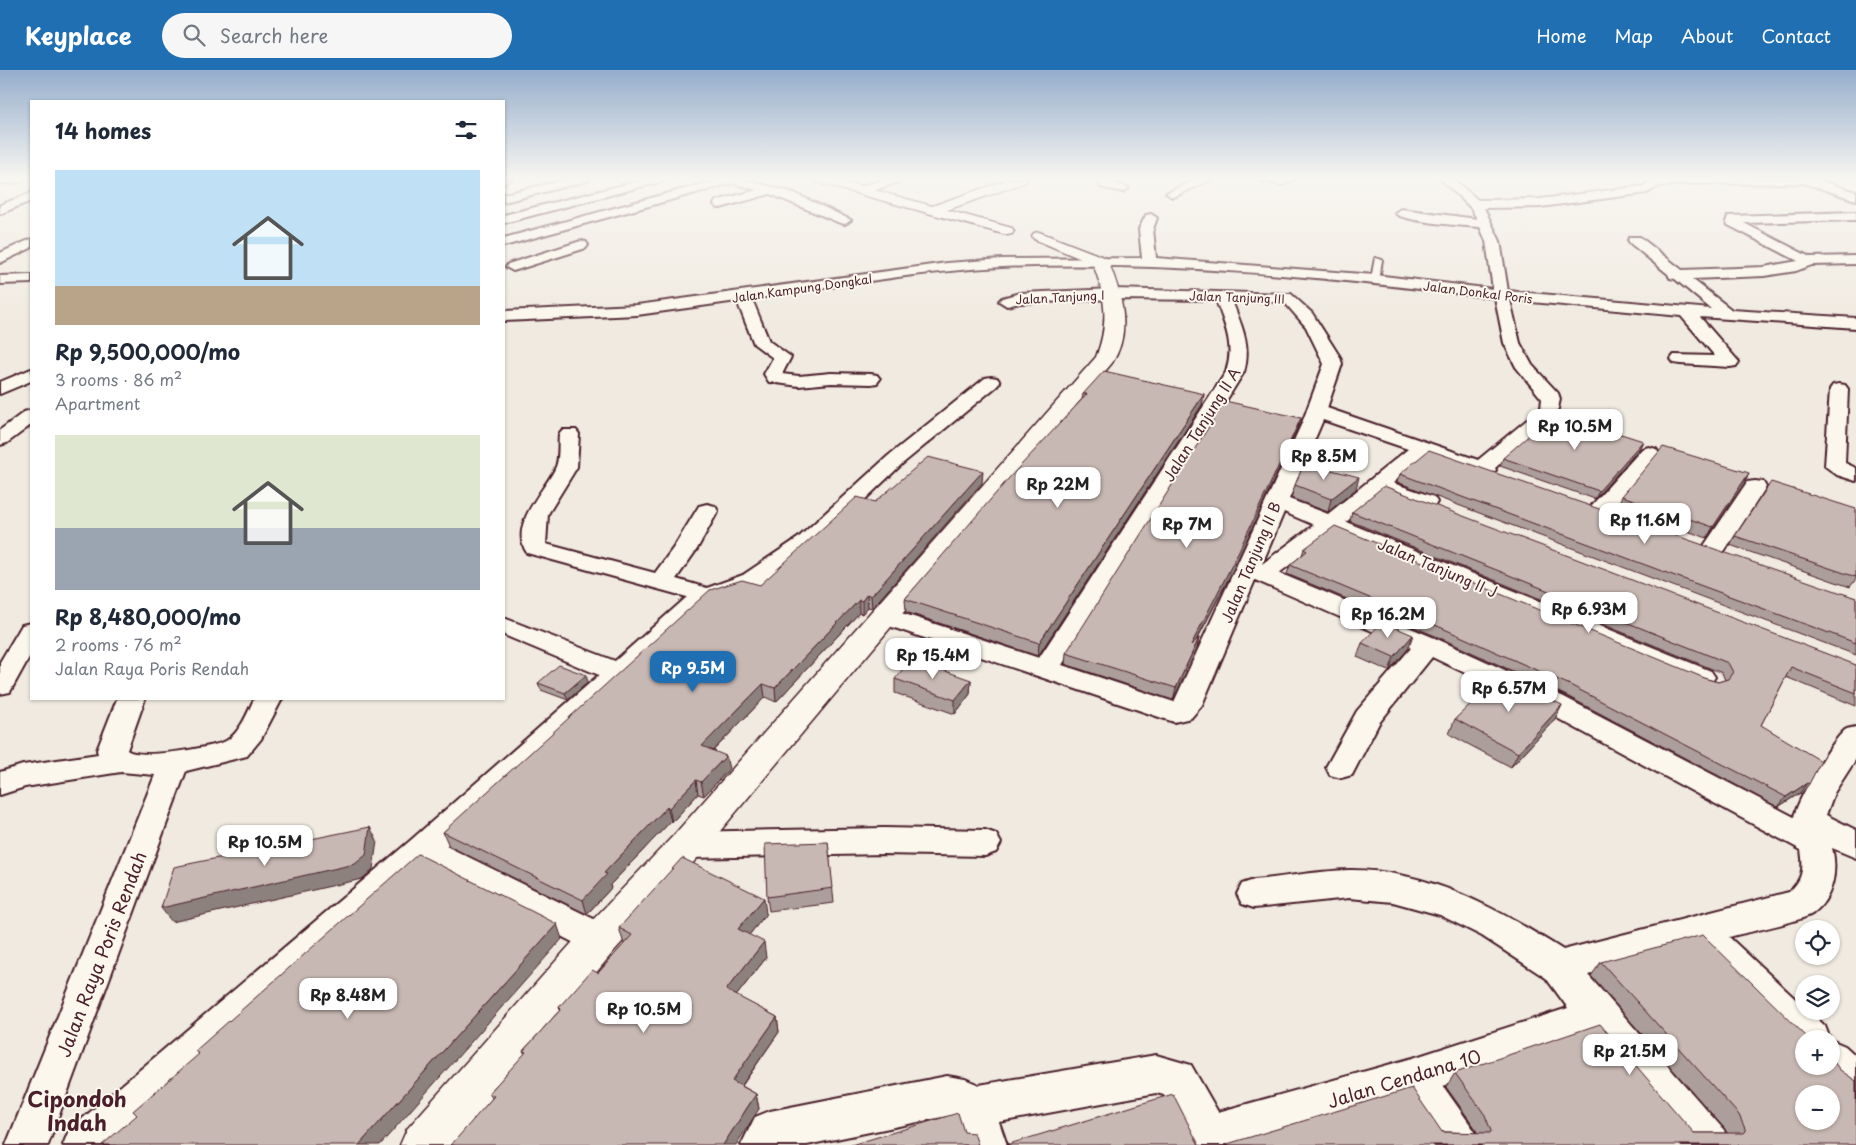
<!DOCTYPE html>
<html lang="en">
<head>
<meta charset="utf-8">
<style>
	body { margin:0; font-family:"Playpen Sans",sans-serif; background:#f6f6f7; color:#1f2937; height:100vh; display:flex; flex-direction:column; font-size:19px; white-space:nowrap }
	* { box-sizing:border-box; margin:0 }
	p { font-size:16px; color:#747a83 }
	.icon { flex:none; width:28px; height:28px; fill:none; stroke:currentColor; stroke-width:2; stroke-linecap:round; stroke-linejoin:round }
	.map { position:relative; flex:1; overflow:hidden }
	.sheet { position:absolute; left:30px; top:30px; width:475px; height:600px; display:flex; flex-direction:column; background:#fff; border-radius:0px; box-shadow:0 1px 4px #0004 }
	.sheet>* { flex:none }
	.tools { position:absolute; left:1795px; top:850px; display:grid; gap:10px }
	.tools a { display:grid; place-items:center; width:45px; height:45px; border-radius:50%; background:#fff; box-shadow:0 1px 4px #0004; font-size:25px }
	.price { position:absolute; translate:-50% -42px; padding:0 11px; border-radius:10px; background:#fff; color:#222; font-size:16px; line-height:32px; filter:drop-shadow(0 1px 2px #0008) }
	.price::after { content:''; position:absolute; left:50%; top:30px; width:15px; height:11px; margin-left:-8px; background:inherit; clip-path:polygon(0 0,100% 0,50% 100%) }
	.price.current { background:#1f6fb2; color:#fff }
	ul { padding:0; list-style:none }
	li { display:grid; align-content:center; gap:10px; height:265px; padding:0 25px }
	li span { display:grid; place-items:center; height:155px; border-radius:0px; color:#555 }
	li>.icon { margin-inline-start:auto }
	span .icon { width:90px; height:90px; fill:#fffc; stroke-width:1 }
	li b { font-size:21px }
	h2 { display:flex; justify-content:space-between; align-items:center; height:60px; padding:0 25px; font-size:21px }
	header { display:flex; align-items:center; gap:30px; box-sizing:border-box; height:70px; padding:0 25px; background:#1f6fb2; color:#fff }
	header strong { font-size:24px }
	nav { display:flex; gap:28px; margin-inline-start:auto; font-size:18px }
	.search { width:350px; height:45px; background:#f6f6f7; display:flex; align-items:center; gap:12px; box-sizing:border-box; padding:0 18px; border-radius:28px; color:#747a83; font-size:19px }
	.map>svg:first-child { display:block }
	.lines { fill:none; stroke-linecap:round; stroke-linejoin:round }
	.lane-casing { stroke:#4a1f2b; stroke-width:4 }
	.street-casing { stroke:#4a1f2b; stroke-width:4 }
	.secondary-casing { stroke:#4a1f2b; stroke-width:3 }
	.lane { fill:#fbf7ec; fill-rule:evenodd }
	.street { fill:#fbf7ec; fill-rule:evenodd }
	.secondary { fill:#fbf7ec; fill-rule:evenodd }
	.wall { fill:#ac9e9a; stroke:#4a1f2b }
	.shaded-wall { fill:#8c817d; stroke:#4a1f2b }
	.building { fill:#c8b8b3; stroke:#4a1f2b; fill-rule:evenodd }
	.labels { text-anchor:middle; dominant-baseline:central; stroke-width:4; stroke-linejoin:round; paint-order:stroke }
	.far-street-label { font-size:12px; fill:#4a1f2b; stroke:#fbf7ec }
	.street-label { font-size:15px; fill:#4a1f2b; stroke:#fbf7ec }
	.near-street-label { font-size:18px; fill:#4a1f2b; stroke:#fbf7ec }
	.near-quarter-label { font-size:21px; font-weight:bold; fill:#4a1f2b; stroke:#fbf7ec }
</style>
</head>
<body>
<header>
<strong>Keyplace</strong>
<div class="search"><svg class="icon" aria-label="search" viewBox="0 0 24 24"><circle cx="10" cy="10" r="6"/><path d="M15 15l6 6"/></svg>Search here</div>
<nav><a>Home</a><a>Map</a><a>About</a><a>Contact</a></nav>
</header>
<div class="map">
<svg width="1856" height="1075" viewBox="0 0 1856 1075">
	<rect width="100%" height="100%" fill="#f0eae0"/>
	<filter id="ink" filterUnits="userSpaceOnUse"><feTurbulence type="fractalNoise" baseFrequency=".02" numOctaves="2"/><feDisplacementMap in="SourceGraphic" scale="10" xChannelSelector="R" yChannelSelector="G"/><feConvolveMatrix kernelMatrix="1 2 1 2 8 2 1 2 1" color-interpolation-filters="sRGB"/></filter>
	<g filter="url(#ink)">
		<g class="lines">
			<defs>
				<polygon id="lane" points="1375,188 1382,190 1379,209 1375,211 1371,209"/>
				<g id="street">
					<polygon points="504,109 512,109 504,113"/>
					<polygon points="570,109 589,109 587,111 504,132 504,124"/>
					<polygon points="647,109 665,109 663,111 504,153 504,145"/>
					<polygon points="721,109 743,109 794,123 851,150 845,154 840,153 770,124 720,138 716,137 714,134 716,131 757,120 732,113 504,176 504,168"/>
					<polygon points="887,109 904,109 902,111 866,123 860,119 862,116"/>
					<polygon points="1106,109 1121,109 1116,113 1129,118 1123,122 1100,117 1100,111"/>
					<polygon points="1197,109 1212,109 1176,126 1172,127 1166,123"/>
					<polygon points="1260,109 1296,109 1282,115 1262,111"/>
					<path d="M1441,109H1453L1478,130L1540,129L1644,116L1652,110L1665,109H1815L1856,122V130L1804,113L1688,114L1659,116L1647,123L1540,137L1484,138L1500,171L1508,221L1711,239L1675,209L1670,208L1668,204L1630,173L1628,170L1630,167H1640L1682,200L1764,197L1798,191L1728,155L1726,152L1728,146L1856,142V150L1744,153L1810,187L1856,186V194L1812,195L1796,201L1764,206L1692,209L1732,240L1856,248V258L1700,247L1739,292L1736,296L1730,297L1680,294L1674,293L1671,289L1674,285L1715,286L1681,246L1510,230L1520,273L1532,295L1558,323L1560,329L1557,343L1495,398L1496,400L1493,404L1486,406L1479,404L1425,386L1393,413L1434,427L1437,432L1434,437C1417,441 1396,429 1381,423L1346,452L1711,601L1715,607L1711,613L1701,616L1691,613L1332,463L1279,503L1437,569L1564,627L1794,747C1798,729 1831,672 1845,660C1848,658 1853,658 1856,657V689L1834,723L1826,745L1856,760V788L1832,778C1838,801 1833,829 1812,844C1799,852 1747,862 1729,867L1804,937V941H1809L1825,956L1830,969H1804V984L1797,982L1692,877L1588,905L1724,1060L1730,1075H1682L1590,966L1443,1016L1474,1060L1480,1075H1435L1404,1029L1246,1075H1191L1164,1025L1156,1023L999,1052L1007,1075H965L957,1048L947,1046L807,1075H741L755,1047L770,1041L947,1006L965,1009L979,1015L1156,985L1191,995L1218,1042L1413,988L1568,938L1546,908L1482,866L1440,845L1393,832L1349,828L1254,838L1242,834L1237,824L1242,814L1254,810C1285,807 1317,801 1349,800C1428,799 1498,839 1563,880L1789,822C1803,809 1804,799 1801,780L1544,641L1432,587L1379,653L1352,705L1341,708L1330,705L1326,697L1357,641L1411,578L1255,510L1202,635L1191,648L1174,652L874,551L870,545L874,539L883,537L1039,588L1226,302C1235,276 1225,255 1216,230L1114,229L1020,233L1007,236L999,231L1002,228L1020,223L1114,219L1291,224L1312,243L1340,287L1342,294L1327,338L1478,390L1533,345L1541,338L1542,329L1516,297L1504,273L1495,228C1332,208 1167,190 1002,197C918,201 835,217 752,229L769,271L791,287L782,304L799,306L831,303L871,304L877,305L880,309L877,313L871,314L831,313L799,316L769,312L764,304L773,288L754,274L737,231L637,245L504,251V241L637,235L947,193L1002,189L1142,188L1139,159L1146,145L1151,144L1157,148L1153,159L1156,188L1375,205L1493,219L1486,171L1480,157C1465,156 1403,152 1395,143L1401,139L1477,149L1471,138ZM1232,231L1283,232L1286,234L1306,257L1324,294L1302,353L1174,632L1062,595L1244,302C1252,276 1241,254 1232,231ZM1323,350L1408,379L1328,444L1289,429ZM1284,442L1314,455L1262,494Z"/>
					<polygon points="31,123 31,131 0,144 0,135"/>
					<polygon points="31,169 31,178 0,193 0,183"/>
					<polygon points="581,171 586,172 588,175 586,178 513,201 506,197 508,194"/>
					<polygon points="31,205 31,213 0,214 0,206"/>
					<polygon points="31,299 31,311 0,324 0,312"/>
					<path d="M991,307L997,308L1000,312L997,316L902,394L814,478L761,515L717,528L712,527L708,535L446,776L612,858L618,869L612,880L600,884L588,880L425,796L115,1075H63L69,1060L411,770L599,605L504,565V548L615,591L687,527L527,483C508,456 544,421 555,399C560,390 558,374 559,364L562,360H576L579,364L577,397L548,444L546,474L655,503L674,477L699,436L707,434L715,436L718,441L697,479L676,509L707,518L743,505L798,468L888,386L985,308Z"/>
					<polygon points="1839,314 1845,315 1848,319 1845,393 1856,398 1856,411 1837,405 1825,396 1830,319 1833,315"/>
					<polygon points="31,340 31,355 7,373 0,375 0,360 24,342"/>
					<polygon points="1649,377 1656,379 1659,383 1656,387 1608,445 1600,447 1592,445 1589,440 1592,435 1642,379"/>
					<polygon points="1755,411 1763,412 1766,417 1725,480 1721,485 1713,487 1705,485 1701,480 1747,412"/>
					<polygon points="31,553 31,584 10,622 0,624 0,592 22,555"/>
					<path d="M117,629H145L127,680C138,690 212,678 226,671C240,663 248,642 254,629H282L261,669L247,686L186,701L48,1075H6L155,705L121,702L25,717L0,725V702L23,695L98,684L97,680Z"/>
					<polygon points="884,758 985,760 996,764 1001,773 996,782 985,786 884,784 687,788 676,784 671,775 676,766 687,762"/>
					<path d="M1831,970L1845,976L1856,986V1032C1840,1026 1822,1012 1815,996H1831Z"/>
				</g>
				<g id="secondary">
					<polygon points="0,109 25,109 19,113 0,114"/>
					<polygon points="815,109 834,109 932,136 1010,109 1027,109 1026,112 947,140 1012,158 1014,161 1012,164 1007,165 816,112"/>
					<path d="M1039,162L1106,188L1108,191C1121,222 1133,262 1112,293L700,785L614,881L453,1075H400L407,1059L586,857L674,765L1096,287C1109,254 1106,227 1093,194L1034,169L1032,166L1034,163Z"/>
				</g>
			</defs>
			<use href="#lane" class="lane-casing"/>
			<use href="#street" class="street-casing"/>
			<use href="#secondary" class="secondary-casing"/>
			<use href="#lane" class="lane"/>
			<use href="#street" class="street"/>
			<use href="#secondary" class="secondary"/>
		</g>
		<g class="wall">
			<polygon points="1083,324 1204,324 1202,335 1038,586 906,542 905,529 1082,329"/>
			<polygon points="1298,357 1233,500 1197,570 1197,579 1173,630 1065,594 1066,583"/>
			<polygon points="1643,371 1639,379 1595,429 1500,396 1503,388"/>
			<polygon points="1400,404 1856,528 1856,585 1397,412"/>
			<polygon points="982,413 872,538 868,537 862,544 859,543 776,632 765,627 714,680 729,699 704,726 698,724 672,752 671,751 610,815 611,818 587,844 449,776 443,762 760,515 875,432"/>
			<polygon points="1744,414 1707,468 1617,436 1622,426"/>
			<polygon points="1295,415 1356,419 1328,442 1291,428"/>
			<polygon points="1856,439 1856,509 1850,517 1730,475 1735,466"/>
			<polygon points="1352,442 1856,595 1856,636 1786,607 1761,655 1809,714 1801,724 1800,723 1778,737 1565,625 1438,567 1287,504 1290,495 1302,485 1304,479 1707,609 1718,612 1725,610 1722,603 1350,451"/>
			<polygon points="1362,573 1408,579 1389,601 1357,587"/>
			<polygon points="895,609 971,610 970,624 955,644 895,623"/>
			<polygon points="588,612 568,630 541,620 538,613"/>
			<polygon points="1562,635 1555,649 1511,697 1449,664 1455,649"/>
			<polygon points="828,772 834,833 769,841 767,827"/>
			<polygon points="766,844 749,865 766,888 736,926 777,947 779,962 742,1016 756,1024 759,1039 492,1028 489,1023 525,984 523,981 560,940 559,937 598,903 624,874 619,858"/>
			<polygon points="1601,892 1840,1000 1856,1075 1442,1062 1477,1063 1476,1059 1446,1017 1455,1003 1694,1063 1727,1063 1725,1059 1591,906"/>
			<polygon points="1831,975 1836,980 1831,985"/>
		</g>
		<g class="shaded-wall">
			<polygon points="1204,324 1202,335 1038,586 1039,573"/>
			<polygon points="1301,348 1298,357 1233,500 1188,586 1191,575"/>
			<polygon points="1643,371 1639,379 1595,429 1599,421"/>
			<polygon points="983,401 982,413 872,538 871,526"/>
			<polygon points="1749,403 1744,414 1707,468 1713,457"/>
			<polygon points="1359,407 1356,419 1328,442 1331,429"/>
			<polygon points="867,524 868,537 862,544 862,531"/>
			<polygon points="859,530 859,543 776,632 775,618"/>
			<polygon points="1413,565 1408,579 1389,601 1394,587"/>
			<polygon points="1199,568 1197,579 1173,630 1176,618"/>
			<polygon points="586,605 588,612 568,630 565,623"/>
			<polygon points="971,610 970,624 955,644 955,630"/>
			<polygon points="763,614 765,627 705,689 702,676"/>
			<polygon points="1562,635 1555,649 1511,697 1518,683"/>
			<polygon points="726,686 729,699 704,726 701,712"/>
			<polygon points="696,710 698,724 672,752 669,738"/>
			<polygon points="1807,713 1800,723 1778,737 1786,727"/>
			<polygon points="667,737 671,751 610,815 611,818 587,844 583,830 604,803"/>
			<polygon points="370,757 377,771 373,799 362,809 172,852 161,838"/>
			<polygon points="764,828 766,844 741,875 738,859"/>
			<polygon points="557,854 562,869 380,1075 359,1075"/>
			<polygon points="764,872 766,888 729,935 726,920"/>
			<polygon points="777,947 779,962 735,1025 732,1011"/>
			<polygon points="756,1024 759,1039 736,1075 723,1075"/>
		</g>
		<g class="building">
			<polygon points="1104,301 1204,324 1039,573 905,529 1009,408 1087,324 1083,324"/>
			<polygon points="1225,331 1301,348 1235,489 1191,575 1199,568 1176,618 1066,583"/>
			<polygon points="1555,343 1643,371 1599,421 1503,388"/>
			<polygon points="1663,377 1749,403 1713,457 1622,426"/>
			<polygon points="1429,380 1856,528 1856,573 1400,404"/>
			<polygon points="928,387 983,401 871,526 867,524 862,531 859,530 775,618 763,614 702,676 726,686 701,712 696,710 669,738 667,737 604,803 607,804 583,830 443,762 710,520 742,510 760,515 857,427 875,432"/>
			<polygon points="1304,393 1359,407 1331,429 1295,415"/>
			<polygon points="1771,412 1856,439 1856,507 1735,466"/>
			<polygon points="1384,416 1856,595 1856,623 1791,597 1761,655 1821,691 1809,714 1807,713 1786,727 1570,615 1442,558 1290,495 1307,481 1304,479 1335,456 1707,609 1718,612 1728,609 1733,602 1728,593 1352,442"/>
			<polygon points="1382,552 1413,565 1394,587 1362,573"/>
			<polygon points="911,589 971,610 955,630 895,609"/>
			<polygon points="559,595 586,605 565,623 538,613"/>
			<polygon points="1501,605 1562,635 1518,683 1455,649"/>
			<polygon points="370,757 366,785 355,794 161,838 174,797"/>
			<polygon points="828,772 833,818 767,827 765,774"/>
			<polygon points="418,784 557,854 359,1075 102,1075 137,1045 133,1041 199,984 195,981"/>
			<polygon points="682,788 764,828 738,859 764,872 726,920 777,947 732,1011 756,1024 723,1075 451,1075 494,1026 489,1023 526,982 523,981 561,939 559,937 592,900 598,903 632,865 619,858"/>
			<path d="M1703,865L1809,969H1804V996H1831V988L1840,1000L1856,1011V1075H1224L1412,1018L1442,1062L1490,1063L1491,1061L1485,1045L1455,1003L1600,954L1694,1063H1744L1746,1061L1739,1045L1601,892ZM1804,1024H1831V1051H1804Z"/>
			<polygon points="1820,964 1825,969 1820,969"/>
			<polygon points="1831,975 1836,980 1831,980"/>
			<polygon points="1173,1024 1199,1075 1006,1075"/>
			<polygon points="958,1043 964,1062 974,1063 978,1075 851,1075"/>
		</g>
	</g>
	<linearGradient id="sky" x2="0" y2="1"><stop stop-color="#95aecc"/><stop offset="0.42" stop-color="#f8f6f1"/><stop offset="1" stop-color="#f8f6f1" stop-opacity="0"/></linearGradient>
	<rect width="1856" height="259" fill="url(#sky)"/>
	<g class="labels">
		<g class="far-street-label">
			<text transform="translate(802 218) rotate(-8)">Jalan Kampung Dongkal</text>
			<text transform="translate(1478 222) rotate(7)">Jalan Donkal Poris</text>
			<text transform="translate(1060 227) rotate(-3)">Jalan Tanjung I</text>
			<text transform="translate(1237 227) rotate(2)">Jalan Tanjung III</text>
		</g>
		<g class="street-label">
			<text transform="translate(1201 354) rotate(-58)">Jalan Tanjung II A</text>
			<text transform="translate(1250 492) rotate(-67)">Jalan Tanjung II B</text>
			<text transform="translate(1438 497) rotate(23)">Jalan Tanjung II J</text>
		</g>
		<g class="near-street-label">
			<text transform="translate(101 884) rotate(-69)">Jalan Raya Poris Rendah</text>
			<text transform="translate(1404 1008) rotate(-17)">Jalan Cendana 10</text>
		</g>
		<g class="near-quarter-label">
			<text x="77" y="1028">Cipondoh<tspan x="77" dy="24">Indah</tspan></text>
		</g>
	</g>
</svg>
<div class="tools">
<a><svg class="icon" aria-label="locate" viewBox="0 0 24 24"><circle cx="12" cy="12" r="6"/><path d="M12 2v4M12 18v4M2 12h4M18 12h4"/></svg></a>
<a><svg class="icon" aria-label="layers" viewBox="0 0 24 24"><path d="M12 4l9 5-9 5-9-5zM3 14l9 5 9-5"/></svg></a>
<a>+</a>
<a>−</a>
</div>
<b class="price" style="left:1575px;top:381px">Rp 10.5M</b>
<b class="price" style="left:1324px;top:411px">Rp 8.5M</b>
<b class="price" style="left:1058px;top:439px">Rp 22M</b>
<b class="price" style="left:1645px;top:475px">Rp 11.6M</b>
<b class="price" style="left:1187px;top:479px">Rp 7M</b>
<b class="price" style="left:1589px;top:564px">Rp 6.93M</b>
<b class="price" style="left:1388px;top:569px">Rp 16.2M</b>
<b class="price" style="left:933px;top:610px">Rp 15.4M</b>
<b class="price current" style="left:693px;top:623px">Rp 9.5M</b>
<b class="price" style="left:1509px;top:643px">Rp 6.57M</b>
<b class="price" style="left:265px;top:797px">Rp 10.5M</b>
<b class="price" style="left:348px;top:950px">Rp 8.48M</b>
<b class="price" style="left:644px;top:964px">Rp 10.5M</b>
<b class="price" style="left:1630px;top:1006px">Rp 21.5M</b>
<section class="sheet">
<h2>14 homes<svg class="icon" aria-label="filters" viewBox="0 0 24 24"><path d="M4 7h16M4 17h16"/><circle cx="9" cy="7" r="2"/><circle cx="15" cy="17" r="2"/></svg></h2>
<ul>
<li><span style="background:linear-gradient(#bfe0f5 75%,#b9a48a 0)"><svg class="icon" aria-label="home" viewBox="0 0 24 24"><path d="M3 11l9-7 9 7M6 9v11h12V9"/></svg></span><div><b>Rp 9,500,000/mo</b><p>3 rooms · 86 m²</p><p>Apartment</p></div></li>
<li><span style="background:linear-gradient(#dfe7d0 60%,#9aa5b1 0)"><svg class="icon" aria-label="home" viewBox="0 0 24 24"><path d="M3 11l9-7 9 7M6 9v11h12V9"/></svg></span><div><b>Rp 8,480,000/mo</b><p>2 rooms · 76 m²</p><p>Jalan Raya Poris Rendah</p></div></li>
</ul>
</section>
</div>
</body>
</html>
